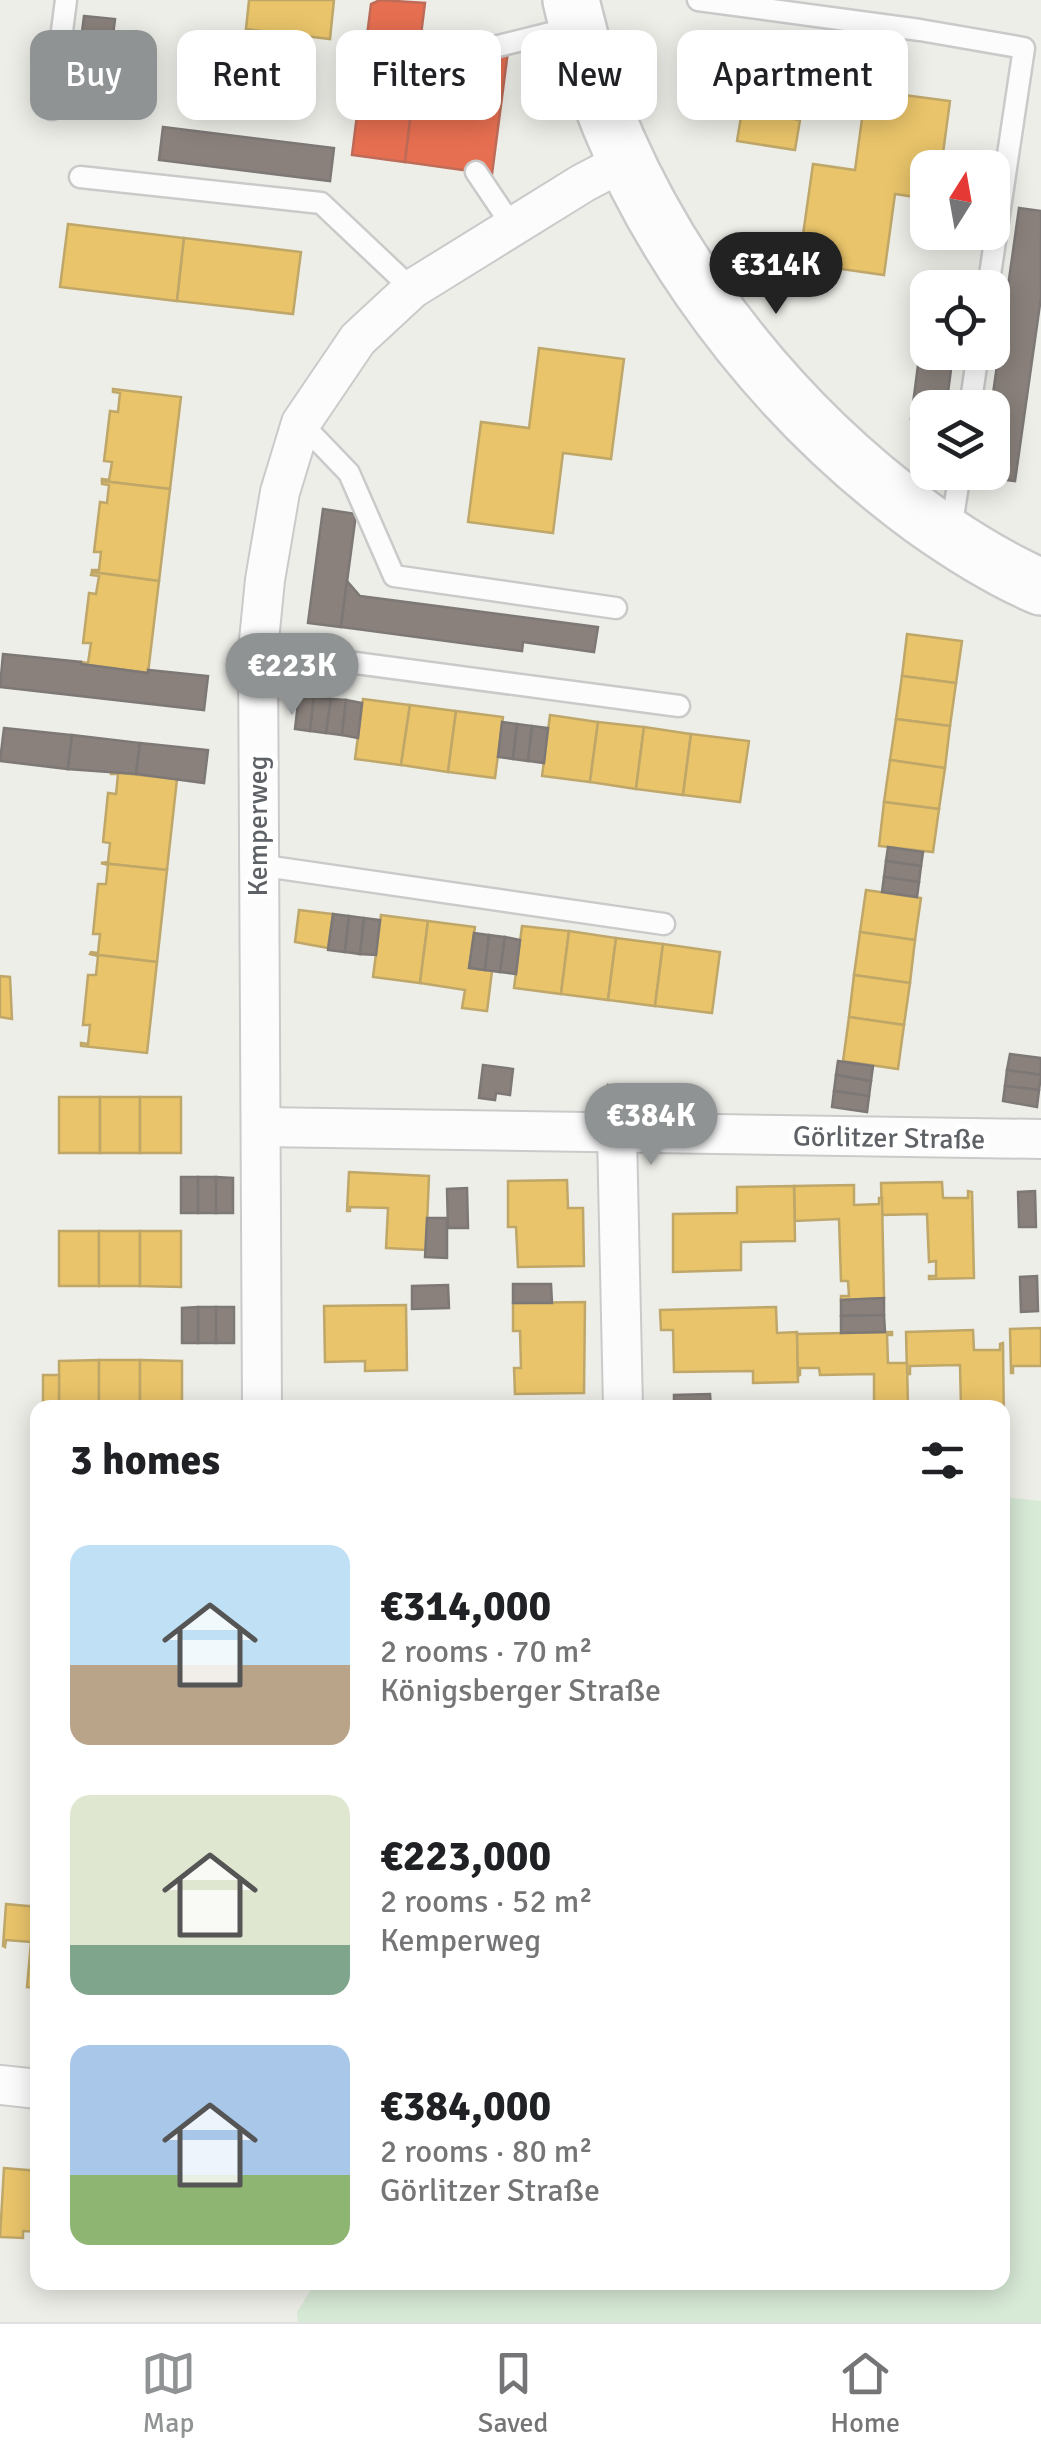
<!DOCTYPE html>
<html lang="en">
<head>
<meta charset="utf-8">
<style>
	body { margin:0; font-family:Signika,sans-serif; background:#f6f6f6; color:#202124; height:100vh; display:flex; flex-direction:column; font-size:38px; white-space:nowrap }
	* { box-sizing:border-box; margin:0 }
	p { font-size:32px; color:#757577 }
	.icon { flex:none; width:55px; height:55px; fill:none; stroke:currentColor; stroke-width:2; stroke-linecap:round; stroke-linejoin:round }
	.map { position:relative; flex:1; overflow:hidden }
	.details { position:absolute; left:30px; top:1400px; width:980px; height:890px; display:flex; flex-direction:column; background:#fff; border-radius:20px; box-shadow:0 5px 25px #0003 }
	.details>* { flex:none }
	.top-card { position:absolute; left:30px; top:30px; width:982px; height:90px; display:flex; gap:20px }
	.needle { width:65px; rotate:11deg }
	.controls { position:absolute; left:910px; top:150px; display:grid; gap:20px }
	.controls a { display:grid; place-items:center; width:100px; height:100px; border-radius:20px; background:#fff; box-shadow:0 5px 25px #0003; font-size:50px }
	.price { position:absolute; translate:-50% -85px; padding:0 22px; border-radius:35px; background:#909394; color:#fff; font-size:32px; line-height:65px; filter:drop-shadow(0 2px 5px #0008) }
	.price::after { content:''; position:absolute; left:50%; top:60px; width:30px; height:22px; margin-left:-15px; background:inherit; clip-path:polygon(0 0,100% 0,50% 100%) }
	.price.on { background:#222; color:#fff }
	ul { padding:0; list-style:none }
	li { display:flex; align-items:center; gap:30px; height:250px; padding:0 40px }
	li span { display:grid; place-items:center; flex:none; width:280px; height:200px; border-radius:20px; color:#555 }
	li>.icon { margin-inline-start:auto }
	span .icon { width:120px; height:120px; fill:#fffc; stroke-width:1 }
	li b { font-size:42px }
	h2 { display:flex; justify-content:space-between; align-items:center; height:120px; padding:0 40px; font-size:42px }
	.chip { padding:0 35px; border-radius:20px; background:#fff; box-shadow:0 5px 25px #0003; font-size:35px; line-height:90px }
	.chip.on { background:#909394; color:#fff }
	.tabs { display:flex; justify-content:space-around; align-items:center; height:140px; border-top:2px solid #e0e0e0; background:#fff; font-size:28px; color:#757577 }
	.tabs a { display:grid; justify-items:center; gap:5px }
	.tabs .on { color:#909394 }
	.map>svg:first-child { display:block }
	.green { fill:#d7ead6 }
	.homes { fill:#e9c46a; stroke:#bfa769; stroke-width:2.5 }
	.shops { fill:#e76f51; stroke:#be6b58; stroke-width:2.5 }
	.industry { fill:#8a817c; stroke:#7d7876; stroke-width:2.5 }
	.lines { fill:none; stroke-linecap:round; stroke-linejoin:round }
	.lane-casing { stroke:#cacaca; stroke-width:25 }
	.street-casing { stroke:#cacaca; stroke-width:42 }
	.secondary-casing { stroke:#c9caca; stroke-width:60 }
	.lane { stroke:#fcfcfc; stroke-width:20 }
	.street { stroke:#fcfcfc; stroke-width:38 }
	.secondary { stroke:#fcfcfc; stroke-width:55 }
	.labels { text-anchor:middle; dominant-baseline:central; stroke-width:10; stroke-linejoin:round; paint-order:stroke }
	.street-label { font-size:28px; fill:#5e6267; stroke:#fff }
</style>
</head>
<body>
<div class="map">
<svg width="1041" height="2322" viewBox="0 0 1041 2322">
	<rect width="100%" height="100%" fill="#eeeee9"/>
	<polygon class="green" points="1003,1497 1041,1501 1041,2322 298,2322 297,2312 315,2283 1002,2282"/>
	<g class="homes">
		<polygon points="249,0 334,0 330,39 246,29"/>
		<polygon points="866,90 950,101 941,168 928,168 928,199 895,194 884,275 799,263 813,164 855,170"/>
		<polygon points="742,111 800,120 795,150 737,141"/>
		<polygon points="68,224 184,238 177,301 60,287"/>
		<polygon points="184,238 301,252 293,314 177,301"/>
		<polygon points="539,348 624,359 611,459 563,453 553,533 468,522 481,422 529,428"/>
		<polygon points="113,389 181,397 170,489 102,481 102,479 109,480 112,462 104,461 110,411 118,412 120,393 113,392"/>
		<polygon points="102,481 170,489 159,581 92,572 92,570 99,570 101,552 94,552 100,502 107,503 109,485 102,484"/>
		<polygon points="92,572 159,581 148,673 81,664 81,662 88,663 91,643 83,643 89,593 96,594 99,576 91,575"/>
		<polygon points="907,634 962,641 956,683 902,676"/>
		<polygon points="902,676 956,683 950,726 896,719"/>
		<polygon points="363,699 410,705 401,765 355,759"/>
		<polygon points="410,705 456,711 448,772 401,765"/>
		<polygon points="456,711 503,717 495,778 448,772"/>
		<polygon points="550,715 598,722 590,782 542,776"/>
		<polygon points="896,719 950,726 945,768 890,760"/>
		<polygon points="598,722 644,727 636,789 590,782"/>
		<polygon points="644,727 691,734 683,795 636,789"/>
		<polygon points="691,734 749,741 740,802 683,795"/>
		<polygon points="890,760 945,768 939,809 884,802"/>
		<polygon points="111,772 177,779 167,870 101,863 108,862 110,843 103,842 108,793 116,794 118,774 111,774"/>
		<polygon points="884,802 939,809 933,852 879,846"/>
		<polygon points="101,863 167,870 157,962 90,954 91,952 98,953 100,934 93,934 98,884 106,884 108,865"/>
		<polygon points="866,890 921,898 915,940 860,932"/>
		<polygon points="299,910 333,914 328,948 295,942"/>
		<polygon points="381,915 428,921 420,983 373,977"/>
		<polygon points="428,921 475,927 469,968 492,971 487,1011 462,1008 465,990 420,983"/>
		<polygon points="522,926 569,931 561,994 514,988"/>
		<polygon points="569,931 616,938 608,1000 561,994"/>
		<polygon points="860,932 915,940 910,983 854,975"/>
		<polygon points="616,938 663,944 655,1006 608,1000"/>
		<polygon points="663,944 720,952 712,1013 655,1006"/>
		<polygon points="90,954 157,962 147,1053 81,1046 81,1043 88,1044 90,1025 83,1025 88,975 96,975 98,956"/>
		<polygon points="854,975 910,983 904,1025 849,1017"/>
		<polygon points="0,976 10,977 12,1019 0,1017"/>
		<polygon points="849,1017 904,1025 898,1069 843,1061"/>
		<rect x="59" y="1097" width="41" height="56"/>
		<rect x="100" y="1097" width="40" height="56"/>
		<rect x="140" y="1097" width="41" height="56"/>
		<polygon points="349,1172 429,1176 426,1250 386,1248 388,1208 350,1207 350,1211 347,1211"/>
		<polygon points="567,1180 568,1208 583,1208 584,1266 518,1267 516,1227 508,1227 508,1181"/>
		<polygon points="942,1182 943,1198 968,1198 968,1191 972,1192 974,1278 929,1279 929,1276 936,1276 936,1261 929,1262 927,1214 882,1215 881,1183"/>
		<polygon points="854,1185 854,1205 879,1204 879,1198 882,1198 884,1298 841,1300 841,1296 849,1296 848,1281 841,1281 839,1219 795,1221 794,1186"/>
		<polygon points="794,1186 795,1241 741,1242 741,1270 673,1272 673,1214 737,1213 737,1187"/>
		<rect x="59" y="1231" width="40" height="55"/>
		<rect x="99" y="1231" width="41" height="55"/>
		<polygon points="140,1231 181,1231 181,1287 140,1286"/>
		<polygon points="585,1302 584,1393 515,1394 514,1368 521,1368 520,1331 513,1331 513,1303"/>
		<polygon points="406,1305 407,1370 365,1371 365,1361 325,1362 324,1306"/>
		<polygon points="776,1307 777,1333 797,1332 798,1382 753,1383 753,1371 674,1372 673,1330 661,1330 660,1310"/>
		<polygon points="1041,1328 1041,1366 1013,1366 1013,1373 1011,1373 1010,1329"/>
		<polygon points="973,1330 974,1350 1000,1350 1000,1344 1003,1343 1004,1431 1002,1431 1002,1408 961,1408 960,1365 910,1366 910,1374 907,1374 906,1332"/>
		<polygon points="892,1332 892,1335 887,1335 888,1363 907,1363 908,1408 874,1408 874,1374 820,1375 819,1368 800,1368 800,1375 798,1376 797,1334"/>
		<polygon points="99,1360 99,1408 59,1408 59,1361"/>
		<rect x="99" y="1360" width="41" height="48"/>
		<polygon points="140,1360 182,1361 182,1408 140,1408"/>
		<rect x="43" y="1375" width="16" height="33"/>
		<polygon points="6,1904 38,1907 38,1988 27,1987 31,1942 6,1940 5,1947 3,1946"/>
		<polygon points="4,2168 38,2171 38,2232 23,2231 23,2238 0,2237"/>
	</g>
	<g class="shops">
		<polygon points="380,0 425,3 405,162 352,155 371,4"/>
		<polygon points="420,38 508,51 492,174 405,162"/>
	</g>
	<g class="industry">
		<polygon points="84,16 115,19 103,117 72,114"/>
		<polygon points="163,127 334,148 330,181 159,160"/>
		<polygon points="1019,208 1041,211 1041,297 1015,481 981,477 982,472 992,472 991,408"/>
		<polygon points="920,350 953,354 946,408 928,408 928,422 911,419"/>
		<polygon points="323,509 356,514 341,627 308,623"/>
		<polygon points="347,581 360,596 598,627 594,652 523,642 522,651 341,627"/>
		<polygon points="3,654 81,662 81,664 148,673 148,670 208,676 204,710 0,687"/>
		<polygon points="299,694 314,697 310,731 295,729"/>
		<polygon points="314,697 331,699 326,733 310,731"/>
		<polygon points="331,699 346,700 342,735 326,733"/>
		<polygon points="346,700 362,703 358,738 342,735"/>
		<polygon points="502,722 517,724 513,759 498,757"/>
		<polygon points="517,724 532,726 528,761 513,759"/>
		<polygon points="532,726 548,728 544,763 528,761"/>
		<polygon points="4,728 72,735 68,769 0,761"/>
		<polygon points="72,735 140,743 136,774 68,769"/>
		<polygon points="140,743 208,750 204,783 136,774"/>
		<polygon points="888,847 923,852 921,866 886,861"/>
		<polygon points="886,861 921,866 919,882 884,877"/>
		<polygon points="884,877 919,882 917,897 882,892"/>
		<polygon points="333,914 349,916 345,952 328,950"/>
		<polygon points="349,916 364,918 360,954 345,952"/>
		<polygon points="364,918 380,920 376,955 360,954"/>
		<polygon points="474,933 489,935 485,970 469,968"/>
		<polygon points="489,935 505,937 500,972 485,970"/>
		<polygon points="505,937 520,940 516,974 500,972"/>
		<polygon points="1010,1054 1041,1058 1041,1075 1007,1070"/>
		<polygon points="838,1061 873,1066 871,1081 836,1075"/>
		<polygon points="483,1065 513,1069 510,1095 496,1093 495,1100 479,1098"/>
		<polygon points="1007,1070 1041,1075 1039,1090 1005,1086"/>
		<polygon points="836,1075 871,1081 869,1096 834,1091"/>
		<polygon points="608,1085 642,1090 640,1107 606,1102"/>
		<polygon points="1005,1086 1039,1090 1037,1107 1003,1101"/>
		<polygon points="834,1091 869,1096 867,1112 832,1107"/>
		<rect x="181" y="1177" width="17" height="36"/>
		<rect x="198" y="1177" width="18" height="36"/>
		<polygon points="216,1177 233,1178 233,1213 216,1213"/>
		<polygon points="467,1188 468,1228 448,1228 447,1189"/>
		<polygon points="1035,1191 1036,1227 1019,1227 1018,1192"/>
		<polygon points="427,1218 447,1218 447,1258 425,1257"/>
		<polygon points="1037,1276 1038,1311 1021,1312 1020,1277"/>
		<polygon points="513,1284 551,1284 552,1303 513,1303"/>
		<polygon points="448,1285 449,1308 412,1309 412,1286"/>
		<polygon points="884,1298 884,1315 841,1316 841,1300"/>
		<rect x="198" y="1307" width="18" height="36"/>
		<polygon points="198,1307 198,1343 182,1343 182,1308"/>
		<rect x="216" y="1307" width="18" height="36"/>
		<polygon points="884,1315 885,1332 841,1333 841,1316"/>
		<polygon points="710,1394 711,1408 674,1408 674,1395"/>
	</g>
	<g class="lines">
		<defs>
			<g id="lane">
				<polyline points="698,0 920,30 1024,48 988,288"/>
				<polyline points="490,48 575,27"/>
				<polyline points="52,109 66,0"/>
				<polyline points="476,172 513,227"/>
				<polyline points="80,177 321,203 412,289"/>
				<polyline points="970,408 978,352"/>
				<polyline points="301,423 349,473 394,576 616,608"/>
				<polyline points="951,530 960,472"/>
				<polyline points="258,650 679,706"/>
				<polyline points="258,865 664,924"/>
			</g>
			<g id="street">
				<polyline points="261,1127 1041,1139"/>
				<polyline points="617,1134 623,1408"/>
				<polyline points="262,1408 258,650 265,580 280,492 301,423 358,339 412,289 583,183 627,160"/>
				<polyline points="0,2085 38,2089"/>
			</g>
			<path id="secondary" d="M571,0C616,205 755,395 923,518C961,545 999,569 1041,587"/>
		</defs>
		<use href="#lane" class="lane-casing"/>
		<use href="#street" class="street-casing"/>
		<use href="#secondary" class="secondary-casing"/>
		<use href="#lane" class="lane"/>
		<use href="#street" class="street"/>
		<use href="#secondary" class="secondary"/>
	</g>
	<g class="labels">
		<g class="street-label">
			<text transform="translate(258 826) rotate(-90)">Kemperweg</text>
			<text transform="translate(889 1138) rotate(1)">Görlitzer Straße</text>
		</g>
	</g>
</svg>
<div class="controls">
<a><svg class="needle" viewBox="-14 -14 28 28"><path d="M0-13l5 13h-10z" fill="#e53935"/><path d="M0 13l5-13h-10z" fill="#757577"/></svg></a>
<a><svg class="icon" aria-label="locate" viewBox="0 0 24 24"><circle cx="12" cy="12" r="6"/><path d="M12 2v4M12 18v4M2 12h4M18 12h4"/></svg></a>
<a><svg class="icon" aria-label="layers" viewBox="0 0 24 24"><path d="M12 4l9 5-9 5-9-5zM3 14l9 5 9-5"/></svg></a>
</div>
<b class="price on" style="left:776px;top:317px">€314K</b>
<b class="price" style="left:292px;top:718px">€223K</b>
<b class="price" style="left:651px;top:1168px">€384K</b>
<div class="top-card">
<a class="chip on">Buy</a>
<a class="chip">Rent</a>
<a class="chip">Filters</a>
<a class="chip">New</a>
<a class="chip">Apartment</a>
</div>
<section class="details">
<h2>3 homes<svg class="icon" aria-label="filters" viewBox="0 0 24 24"><path d="M4 7h16M4 17h16"/><circle cx="9" cy="7" r="2"/><circle cx="15" cy="17" r="2"/></svg></h2>
<ul>
<li><span style="background:linear-gradient(#bfe0f5 60%,#b9a48a 0)"><svg class="icon" aria-label="home" viewBox="0 0 24 24"><path d="M3 11l9-7 9 7M6 9v11h12V9"/></svg></span><div><b>€314,000</b><p>2 rooms · 70 m²</p><p>Königsberger Straße</p></div></li>
<li><span style="background:linear-gradient(#dfe7d0 75%,#7fa58c 0)"><svg class="icon" aria-label="home" viewBox="0 0 24 24"><path d="M3 11l9-7 9 7M6 9v11h12V9"/></svg></span><div><b>€223,000</b><p>2 rooms · 52 m²</p><p>Kemperweg</p></div></li>
<li><span style="background:linear-gradient(#a9c7e8 65%,#8fb573 0)"><svg class="icon" aria-label="home" viewBox="0 0 24 24"><path d="M3 11l9-7 9 7M6 9v11h12V9"/></svg></span><div><b>€384,000</b><p>2 rooms · 80 m²</p><p>Görlitzer Straße</p></div></li>
</ul>
</section>
</div>
<nav class="tabs">
<a class="on"><svg class="icon" aria-label="map" viewBox="0 0 24 24"><path d="M3 6l6-2 6 2 6-2v14l-6 2-6-2-6 2zM9 4v14M15 6v14"/></svg>Map</a>
<a><svg class="icon" aria-label="saved" viewBox="0 0 24 24"><path d="M7 4h10v16l-5-4-5 4z"/></svg>Saved</a>
<a><svg class="icon" aria-label="home" viewBox="0 0 24 24"><path d="M3 11l9-7 9 7M6 9v11h12V9"/></svg>Home</a>
</nav>
</body>
</html>
